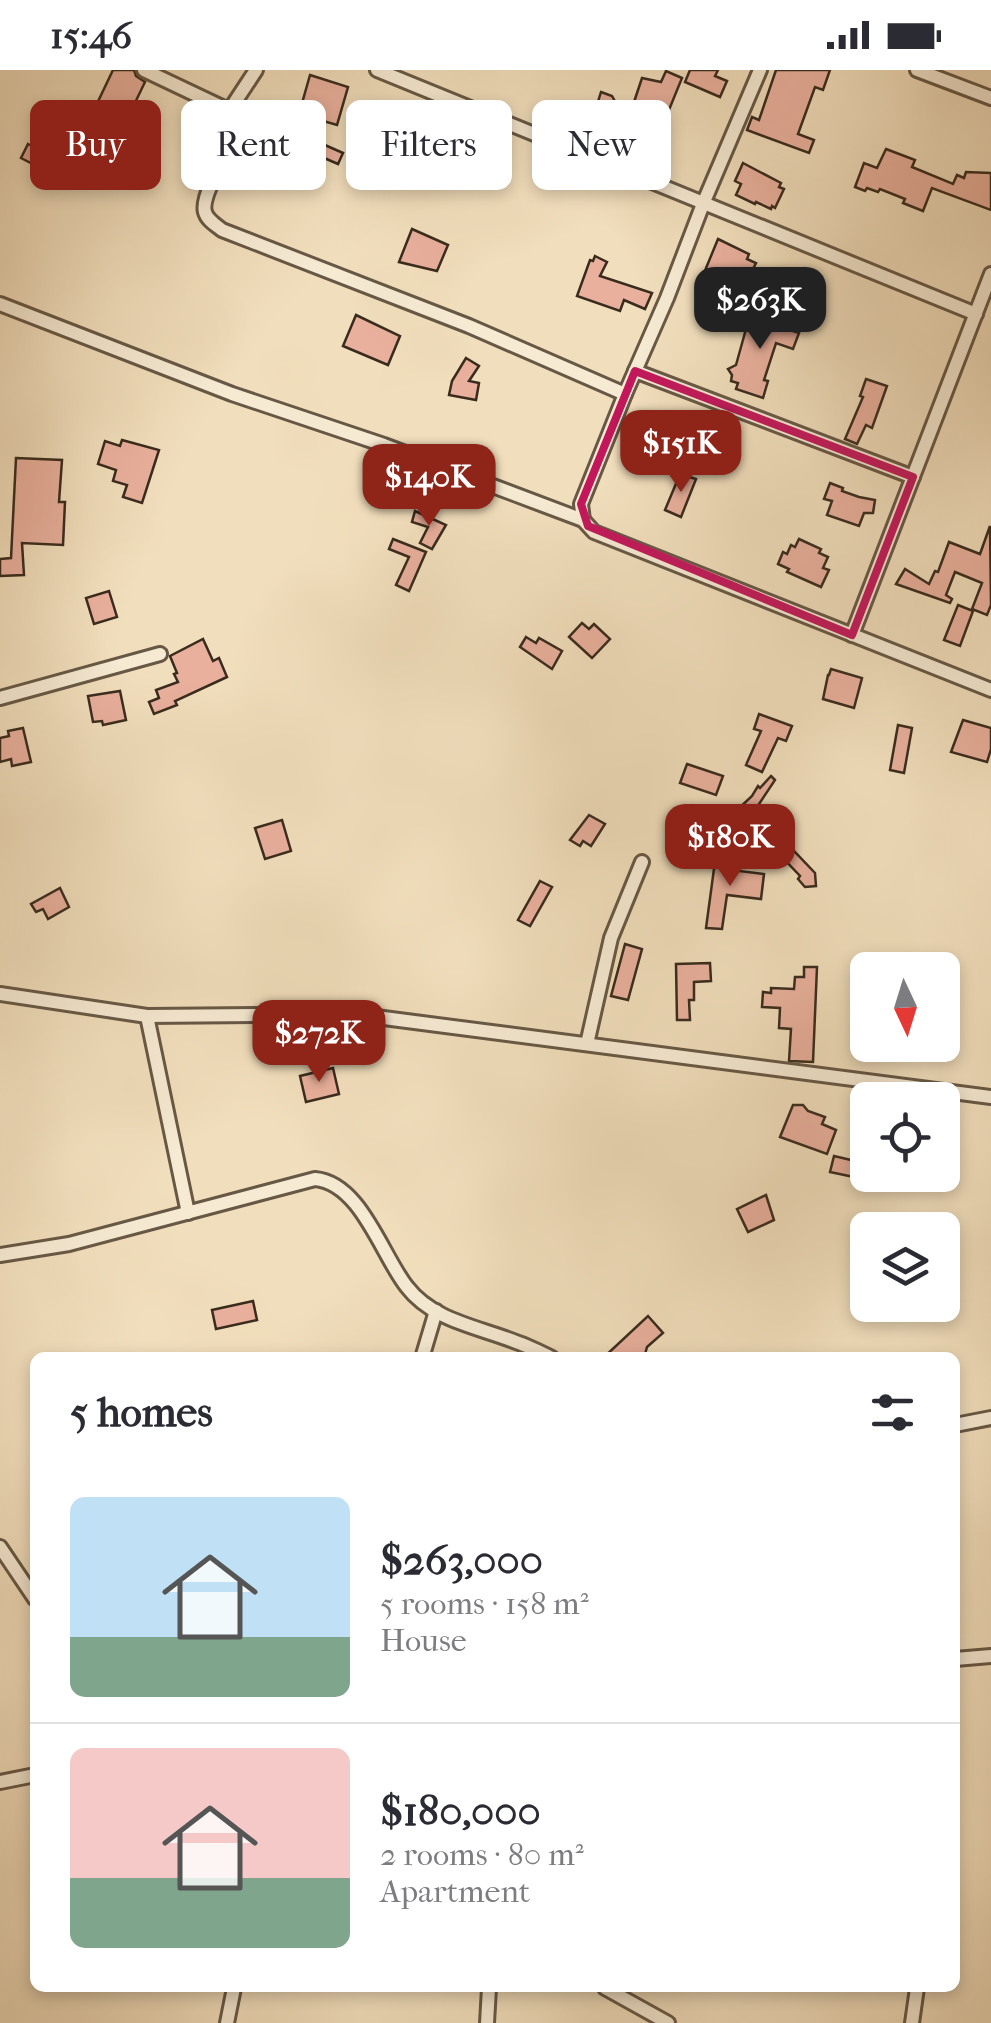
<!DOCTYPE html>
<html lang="en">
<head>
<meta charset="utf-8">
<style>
	body { margin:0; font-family:"IM FELL French Canon",serif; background:#f7f7f7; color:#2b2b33; height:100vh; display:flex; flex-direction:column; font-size:38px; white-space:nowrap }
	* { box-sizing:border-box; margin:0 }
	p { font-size:32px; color:#7c7c81 }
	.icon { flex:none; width:55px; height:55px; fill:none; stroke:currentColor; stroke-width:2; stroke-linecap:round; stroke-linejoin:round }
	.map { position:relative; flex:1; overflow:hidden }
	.sheet { position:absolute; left:30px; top:1282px; width:930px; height:640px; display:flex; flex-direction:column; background:#fff; border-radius:15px; box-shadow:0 5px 15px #0003 }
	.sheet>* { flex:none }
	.hud { position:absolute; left:30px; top:30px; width:932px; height:90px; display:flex; gap:20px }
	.needle { width:65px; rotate:176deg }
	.controls { position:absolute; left:850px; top:882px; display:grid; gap:20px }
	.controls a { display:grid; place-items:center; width:110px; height:110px; border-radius:15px; background:#fff; box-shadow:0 5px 15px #0003; font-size:50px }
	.price { position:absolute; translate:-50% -85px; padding:0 22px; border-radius:20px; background:#8f2418; color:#fff; font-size:32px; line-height:65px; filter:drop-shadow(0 2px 5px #0008) }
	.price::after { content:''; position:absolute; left:50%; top:60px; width:30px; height:22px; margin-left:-15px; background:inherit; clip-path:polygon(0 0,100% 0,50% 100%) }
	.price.active { background:#222; color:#fff }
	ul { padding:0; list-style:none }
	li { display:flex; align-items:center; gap:30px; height:250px; padding:0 40px }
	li+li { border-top:2px solid #e1e1e2 }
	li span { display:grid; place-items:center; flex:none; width:280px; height:200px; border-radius:15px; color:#555 }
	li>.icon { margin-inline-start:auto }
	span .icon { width:120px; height:120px; fill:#fffc; stroke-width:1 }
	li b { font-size:42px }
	h2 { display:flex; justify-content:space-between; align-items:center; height:120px; padding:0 40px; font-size:42px }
	.pill { padding:0 35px; border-radius:15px; background:#fff; box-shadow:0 5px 15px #0003; font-size:35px; line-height:90px }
	.pill.active { background:#8f2418; color:#fff }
	.status { display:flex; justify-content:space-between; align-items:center; height:70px; padding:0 50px; background:#fff; direction:ltr }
	.status svg { height:28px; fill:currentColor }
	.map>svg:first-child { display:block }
	.building { fill:#e9b09d; stroke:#392b1d; stroke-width:2.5 }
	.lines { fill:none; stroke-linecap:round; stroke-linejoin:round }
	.street-casing { stroke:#675845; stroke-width:18 }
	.street { stroke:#f6ead3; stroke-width:12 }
	.marked { fill:none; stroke:#c2185b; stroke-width:8; stroke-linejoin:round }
</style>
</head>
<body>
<div class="status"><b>15:46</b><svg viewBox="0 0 49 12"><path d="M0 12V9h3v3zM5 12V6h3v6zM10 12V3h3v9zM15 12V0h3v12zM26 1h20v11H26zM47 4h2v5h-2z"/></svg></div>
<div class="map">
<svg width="991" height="1953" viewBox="0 0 991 1953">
	<rect width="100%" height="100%" fill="#f1debc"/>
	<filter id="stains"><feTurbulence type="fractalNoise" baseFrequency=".002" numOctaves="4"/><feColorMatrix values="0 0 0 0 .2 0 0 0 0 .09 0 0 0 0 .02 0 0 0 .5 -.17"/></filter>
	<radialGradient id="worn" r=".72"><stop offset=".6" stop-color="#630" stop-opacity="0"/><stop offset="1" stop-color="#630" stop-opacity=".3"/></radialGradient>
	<g class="building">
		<polygon points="113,0 134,0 136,6 145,12 132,39 146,49 139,67 129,63 124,76 94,66 101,46 93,42"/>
		<polygon points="690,0 718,0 715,6 727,11 720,27 685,12"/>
		<polygon points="776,0 830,0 823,20 815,17 798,64 814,70 809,83 747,60 752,47 759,50"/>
		<polygon points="666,1 682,8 662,57 658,56 654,68 640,63 651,37 634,32 642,8 661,12"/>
		<polygon points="310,5 348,17 337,55 299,44"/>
		<polygon points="601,22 612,26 627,53 619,70 613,68 610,77 586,71 587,68 569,62 579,32 596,38"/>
		<polygon points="376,36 481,76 468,112 412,92 410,97 361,80"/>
		<polygon points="309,68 343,83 338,94 315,84 312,92 307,90 304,99 274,85 282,71 303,82"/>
		<polygon points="28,74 68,94 60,108 21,88"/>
		<polygon points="886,79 915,90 912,97 953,114 957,105 964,108 966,102 991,103 991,140 932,118 923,141 903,133 905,129 880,119 878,122 867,118 865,121 855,117 864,93 877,98"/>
		<polygon points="743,93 781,113 779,117 784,119 775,138 772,136 771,139 756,132 755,134 736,125 741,114 735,111"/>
		<polygon points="412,159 448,175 437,201 399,192"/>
		<polygon points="718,169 749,184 747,189 756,193 752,201 771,207 764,228 704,203"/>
		<polygon points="595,186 607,192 600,206 652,223 645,239 624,230 620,241 577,226 590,190 593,191"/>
		<polygon points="751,241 795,256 793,261 799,263 793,279 776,273 764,310 768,311 763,328 736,319 738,313 731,311 732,305 728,299 736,295"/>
		<polygon points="356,245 400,266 388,295 343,276"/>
		<polygon points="466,288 479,296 469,311 479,313 476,330 449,325 452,311"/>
		<polygon points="866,309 887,316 872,358 866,355 857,374 845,369 863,327 860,326"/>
		<polygon points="122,370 159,380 142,433 123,427 127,415 113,411 116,400 98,394 105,371 120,376"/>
		<polygon points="16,388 62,390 59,432 65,432 63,475 22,473 24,505 0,506 0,489 11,488"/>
		<polygon points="680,404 696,409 681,447 665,440"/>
		<polygon points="830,413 843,418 842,421 859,427 875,430 873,443 864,443 859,456 827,445 832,431 824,429"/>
		<polygon points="415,441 446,455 432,479 420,473 428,457 412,452"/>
		<polygon points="990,456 991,535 987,545 972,539 982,513 955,502 946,525 952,529 950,533 896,514 905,499 929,514 935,501 938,502 949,472 980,484"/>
		<polygon points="393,469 426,482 409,521 396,515 409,487 389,479"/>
		<polygon points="799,469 821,479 819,483 828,487 823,498 829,500 821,517 787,502 789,499 778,494 783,482 787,484 791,475 795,477"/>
		<polygon points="109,521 117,547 94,554 86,528"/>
		<polygon points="958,535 973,541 960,576 944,570"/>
		<polygon points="582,553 589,559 594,554 610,569 592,588 569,567"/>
		<polygon points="526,567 536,573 539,568 562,581 552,599 520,577"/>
		<polygon points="203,569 213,591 219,588 227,607 175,631 177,635 154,644 149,632 159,628 156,620 178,612 174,604 177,603 170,586"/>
		<polygon points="831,599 862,608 854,638 823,629 828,605 829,605"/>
		<polygon points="120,621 126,650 103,655 102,651 93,652 88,626"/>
		<polygon points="759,644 792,656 786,671 778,668 762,702 746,695 761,661 754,659"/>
		<polygon points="963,650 991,658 991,679 987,692 951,682"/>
		<polygon points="898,655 912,658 904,703 890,700"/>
		<polygon points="23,658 31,692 12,696 11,689 0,692 0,668 9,666 8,661"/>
		<polygon points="687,694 723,706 716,725 680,713"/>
		<polygon points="771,706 775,710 755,740 815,803 816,816 805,817 798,809 800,806 780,785 777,787 734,743 752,726 758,716 760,718"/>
		<polygon points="589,745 605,754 591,776 583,771 580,776 570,770"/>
		<polygon points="282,750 291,781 265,789 255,758"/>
		<polygon points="716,784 732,786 731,800 764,804 761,829 727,825 722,859 706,858"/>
		<polygon points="540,811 552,817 530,856 518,850"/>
		<polygon points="60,818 69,837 48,849 43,839 36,842 31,834"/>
		<polygon points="625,874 642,879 628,930 611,926"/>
		<polygon points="710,893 711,911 694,912 694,930 689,930 690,950 677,950 676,894"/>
		<polygon points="804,897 817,897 813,992 789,991 791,959 779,958 780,938 762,937 763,922 771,923 771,918 794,919 795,907 804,907"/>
		<polygon points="333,998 339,1024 306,1032 300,1006"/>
		<polygon points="793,1035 803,1035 808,1041 825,1047 822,1054 836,1060 827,1084 780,1067"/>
		<polygon points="834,1086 868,1094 868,1110 830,1102"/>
		<polygon points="766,1125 774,1150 748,1162 737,1139"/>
		<polygon points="253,1231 257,1250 216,1259 212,1240"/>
		<polygon points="648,1246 663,1263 647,1277 644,1288 603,1288"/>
	</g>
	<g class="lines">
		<defs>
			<g id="street">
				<path d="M144,0L226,39C236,48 239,52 236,66C228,82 200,126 205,142C207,150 216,155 222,160L469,256L625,324"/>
				<polyline points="377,0 976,244"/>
				<polyline points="917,0 991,28"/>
				<polyline points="229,41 256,0"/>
				<polyline points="0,234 232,324 384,375 583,450 594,462 991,620"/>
				<polyline points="635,301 913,407"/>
				<polyline points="583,450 581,434 625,324 667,228 703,134 760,0"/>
				<polyline points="852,565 991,204"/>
				<polyline points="0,628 160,584"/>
				<polyline points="0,924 147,946 353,944 991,1027"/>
				<polyline points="147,946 188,1143"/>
				<polyline points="587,974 611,868 642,792"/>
				<path d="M0,1185L69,1174L315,1109C361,1113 382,1186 407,1217C433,1251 479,1257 516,1272C528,1276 540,1282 552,1288"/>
				<polyline points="422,1288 436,1241"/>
				<polyline points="955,1355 991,1348"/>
				<polyline points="0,1477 35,1529"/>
				<polyline points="955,1589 991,1586"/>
				<polyline points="0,1712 35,1705"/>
				<polyline points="605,1918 668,1953"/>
				<polyline points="227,1953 234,1918"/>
				<polyline points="487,1953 489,1918"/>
				<polyline points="912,1953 917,1918"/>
			</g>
		</defs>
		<use href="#street" class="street-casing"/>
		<use href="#street" class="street"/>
	</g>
	<path class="marked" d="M635,301L913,407L852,565L588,456L581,434Z"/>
	<rect width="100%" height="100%" filter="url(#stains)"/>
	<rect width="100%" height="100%" fill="url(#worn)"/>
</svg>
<div class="controls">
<a><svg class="needle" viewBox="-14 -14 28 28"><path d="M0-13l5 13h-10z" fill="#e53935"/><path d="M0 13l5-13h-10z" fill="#7c7c81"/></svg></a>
<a><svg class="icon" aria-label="locate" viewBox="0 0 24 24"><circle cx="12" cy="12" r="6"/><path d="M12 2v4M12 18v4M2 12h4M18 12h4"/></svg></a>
<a><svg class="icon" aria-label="layers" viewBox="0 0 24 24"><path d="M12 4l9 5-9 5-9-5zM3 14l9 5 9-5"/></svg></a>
</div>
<b class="price active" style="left:760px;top:282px">$263K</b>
<b class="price" style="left:681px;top:425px">$151K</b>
<b class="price" style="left:429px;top:459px">$140K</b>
<b class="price" style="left:730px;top:819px">$180K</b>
<b class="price" style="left:319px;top:1015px">$272K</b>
<div class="hud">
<a class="pill active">Buy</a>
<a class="pill">Rent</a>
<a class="pill">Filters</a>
<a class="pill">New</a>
</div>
<section class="sheet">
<h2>5 homes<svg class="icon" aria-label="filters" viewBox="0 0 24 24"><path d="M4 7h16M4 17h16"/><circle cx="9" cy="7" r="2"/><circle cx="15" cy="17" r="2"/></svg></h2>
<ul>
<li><span style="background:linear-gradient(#bfe0f5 70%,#7fa58c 0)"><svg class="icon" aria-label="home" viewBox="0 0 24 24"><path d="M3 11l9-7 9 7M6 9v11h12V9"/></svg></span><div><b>$263,000</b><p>5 rooms · 158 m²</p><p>House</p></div></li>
<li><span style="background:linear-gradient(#f6c9c9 65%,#7fa58c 0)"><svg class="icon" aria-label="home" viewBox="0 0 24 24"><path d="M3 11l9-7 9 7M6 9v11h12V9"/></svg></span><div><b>$180,000</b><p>2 rooms · 80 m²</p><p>Apartment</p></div></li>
</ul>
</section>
</div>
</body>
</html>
